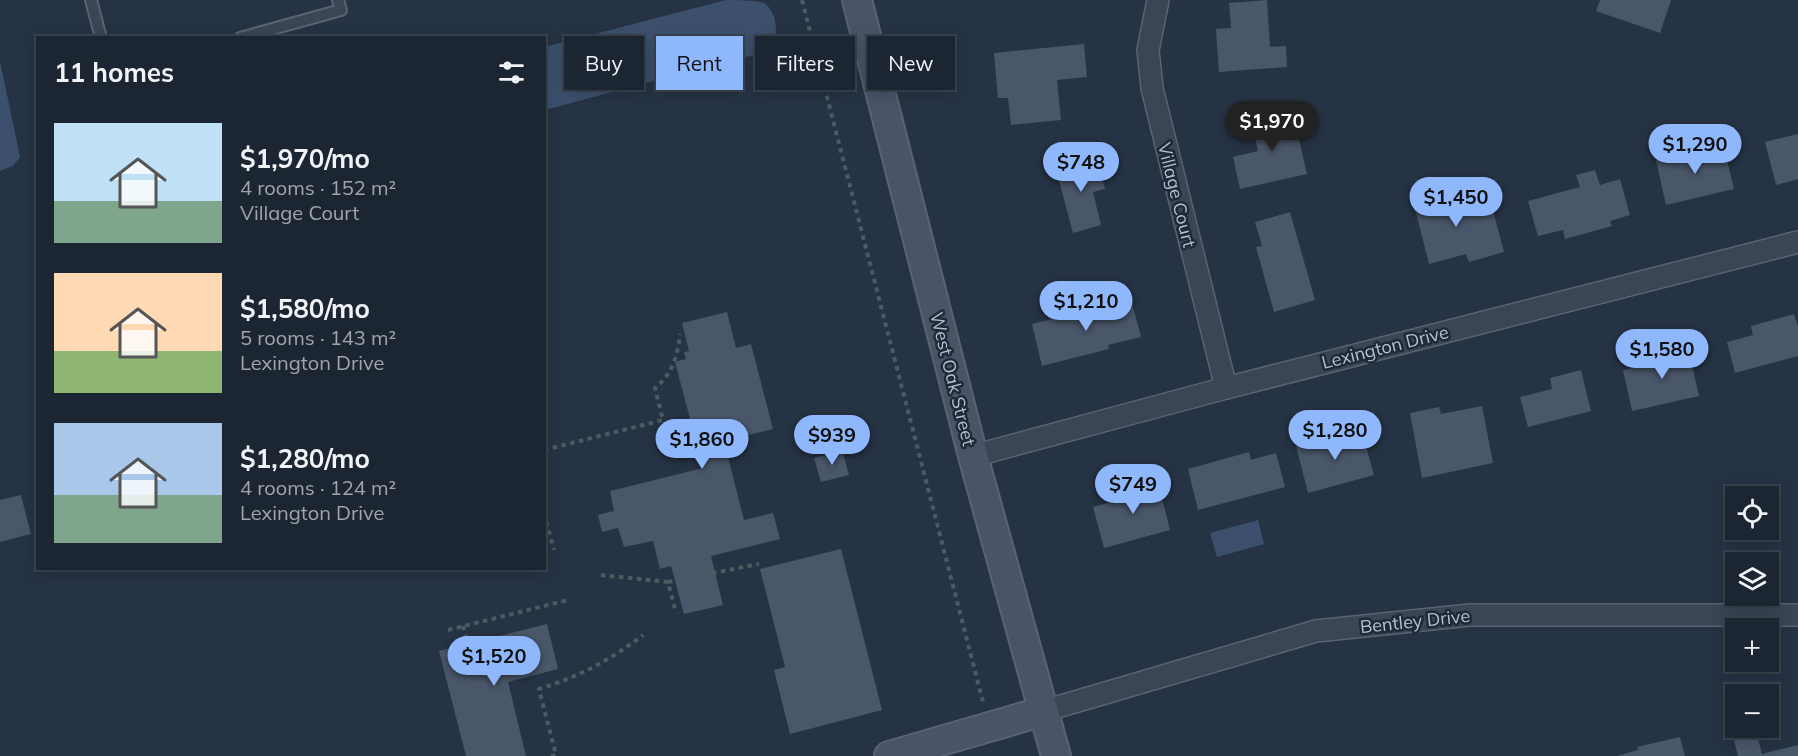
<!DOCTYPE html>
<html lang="en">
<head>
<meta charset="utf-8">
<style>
	body { margin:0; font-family:Mulish,sans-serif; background:#252e3b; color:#f1f3f6; height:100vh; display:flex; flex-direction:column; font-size:22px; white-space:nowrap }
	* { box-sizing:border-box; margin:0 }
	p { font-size:20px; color:#a0a5ac }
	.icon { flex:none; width:33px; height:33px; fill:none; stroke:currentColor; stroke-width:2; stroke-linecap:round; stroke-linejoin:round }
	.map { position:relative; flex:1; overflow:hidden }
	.drawer { position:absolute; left:36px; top:36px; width:510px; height:534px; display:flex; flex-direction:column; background:#1c2633; border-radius:0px; box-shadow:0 3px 15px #0003,0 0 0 2px #3a434e }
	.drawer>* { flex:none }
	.hud { position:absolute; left:564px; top:36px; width:570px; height:54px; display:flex; gap:12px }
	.buttons { position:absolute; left:1725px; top:486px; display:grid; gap:12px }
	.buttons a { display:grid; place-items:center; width:54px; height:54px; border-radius:0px; background:#1c2633; box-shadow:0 3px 15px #0003,0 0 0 2px #3a434e; font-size:30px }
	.price { position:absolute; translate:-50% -51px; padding:0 14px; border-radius:21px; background:#8fb7fc; color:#111; font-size:20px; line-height:39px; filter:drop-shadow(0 2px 3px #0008) }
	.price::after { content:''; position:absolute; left:50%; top:36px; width:18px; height:14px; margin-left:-9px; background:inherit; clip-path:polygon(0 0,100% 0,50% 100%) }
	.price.selected { background:#222; color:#fff }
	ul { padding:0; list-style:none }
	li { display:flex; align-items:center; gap:18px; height:150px; padding:0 18px }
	li span { display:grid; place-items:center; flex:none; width:168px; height:120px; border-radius:0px; color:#555 }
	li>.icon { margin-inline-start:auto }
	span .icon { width:72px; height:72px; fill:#fffc; stroke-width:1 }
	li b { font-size:26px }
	h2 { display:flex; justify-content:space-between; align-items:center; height:72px; padding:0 18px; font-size:26px }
	.chip { padding:0 21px; border-radius:0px; background:#1c2633; box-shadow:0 3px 15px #0003,0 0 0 2px #3a434e; font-size:21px; line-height:54px }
	.chip.selected { background:#8fb7fc; color:#111 }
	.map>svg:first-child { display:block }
	.water { fill:#3c506d }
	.building { fill:#4a576a }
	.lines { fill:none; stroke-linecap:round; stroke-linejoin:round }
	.lane-casing { stroke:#596371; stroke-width:14 }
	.street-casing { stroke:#596371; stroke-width:24 }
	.secondary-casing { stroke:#596371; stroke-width:32 }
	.path { stroke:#475e61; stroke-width:4; stroke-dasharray:4.5 4.5; stroke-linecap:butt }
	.lane { stroke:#3b4554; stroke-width:10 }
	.street { stroke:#3b4554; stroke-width:21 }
	.secondary { stroke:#495467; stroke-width:28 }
	.labels { text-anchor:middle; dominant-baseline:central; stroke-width:5; stroke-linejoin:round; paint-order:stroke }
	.street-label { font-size:18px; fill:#b8c0cd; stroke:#1f2a39 }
</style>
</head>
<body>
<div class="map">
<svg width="1798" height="756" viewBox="0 0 1798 756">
	<rect width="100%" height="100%" fill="#263344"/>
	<g class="water">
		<path d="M726,0C738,0 753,0 764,3C777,11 781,39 768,48C755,57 733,59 718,63L714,70L709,66L545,110V47Z"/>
		<polygon points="0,61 20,157 13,166 0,171"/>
		<polygon points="1258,520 1264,544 1217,557 1210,533"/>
	</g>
	<g class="building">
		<polygon points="1267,0 1270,47 1286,46 1287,67 1219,72 1216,29 1231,28 1229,3"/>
		<polygon points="1600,0 1671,0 1660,33 1596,11"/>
		<polygon points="1084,44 1087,77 1057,80 1061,120 1011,125 1008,98 998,98 994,53"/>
		<polygon points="1292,109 1307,174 1240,189 1233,157 1258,151 1250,118"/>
		<polygon points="1798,134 1798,179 1776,185 1765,142"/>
		<polygon points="1723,144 1734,189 1666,205 1656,160"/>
		<polygon points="1097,158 1105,189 1093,192 1101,225 1073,233 1056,169"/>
		<polygon points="1595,170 1600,185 1620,179 1630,215 1610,221 1612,226 1565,239 1563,230 1538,236 1528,201 1580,187 1576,175"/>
		<polygon points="1451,187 1458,212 1491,203 1504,252 1469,262 1466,254 1429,264 1412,197"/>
		<polygon points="1290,212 1315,300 1274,312 1256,247 1262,246 1255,222"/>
		<polygon points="1131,299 1141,337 1108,345 1109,349 1042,366 1032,324"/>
		<polygon points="727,312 736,348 751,344 773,429 724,441 744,520 773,513 780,539 711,556 723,605 684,614 671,566 660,569 653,541 624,547 618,528 602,532 598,515 614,511 610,491 703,468 675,362 686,359 684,352 689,351 682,323"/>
		<polygon points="1794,314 1798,327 1798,356 1735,373 1727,342 1753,335 1751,326"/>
		<polygon points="1687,343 1699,396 1632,411 1623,370 1663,361 1660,349"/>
		<polygon points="1581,370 1591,411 1528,427 1520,397 1552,389 1550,378"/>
		<polygon points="1482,406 1493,463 1422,478 1410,413 1439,407 1441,414"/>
		<polygon points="1361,429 1374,475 1308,493 1296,446"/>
		<polygon points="842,450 849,475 821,482 814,458"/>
		<polygon points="1249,452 1251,460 1276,453 1285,487 1198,510 1188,469"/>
		<polygon points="1157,478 1170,530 1104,548 1093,507 1133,496 1130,485"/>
		<polygon points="21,495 31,534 0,542 0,500"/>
		<polygon points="841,549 882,710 790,734 774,670 785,667 760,569"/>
		<polygon points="547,624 558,669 508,682 526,756 466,756 439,651"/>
		<polygon points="1736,710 1736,728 1755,728 1762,754 1798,745 1798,756 1738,756 1727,712"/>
		<polygon points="1680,737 1685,756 1617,756 1638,750 1637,747"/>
	</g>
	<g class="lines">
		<defs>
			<g id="lane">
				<polyline points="91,0 101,38"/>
				<polyline points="240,38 341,10 338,0"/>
			</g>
			<g id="street">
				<polyline points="1158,0 1148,50 1152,88 1226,388"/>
				<polyline points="973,456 1226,388 1798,242"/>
				<polyline points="1044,711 1316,631 1470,615 1798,615"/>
			</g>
			<g id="secondary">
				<polyline points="857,0 973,456 1056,756"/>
				<polyline points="889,756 1044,711"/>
			</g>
		</defs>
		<use href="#lane" class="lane-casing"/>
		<use href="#street" class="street-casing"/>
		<use href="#secondary" class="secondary-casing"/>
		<g class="path">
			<polyline points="802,0 983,702"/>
			<path d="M544,450L663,420L655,388C672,375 678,355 680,334"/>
			<polyline points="544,513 554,550"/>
			<polyline points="601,575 668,582 676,613"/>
			<polyline points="668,582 759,564"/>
			<polyline points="463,626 468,644"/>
			<polyline points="448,630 568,600"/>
			<path d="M551,756L556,755L539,689C578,677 611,660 643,635"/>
		</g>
		<use href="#lane" class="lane"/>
		<use href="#street" class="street"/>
		<use href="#secondary" class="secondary"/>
	</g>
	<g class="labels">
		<g class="street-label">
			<text transform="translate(1177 195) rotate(76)">Village Court</text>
			<text transform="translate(1385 347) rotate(-14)">Lexington Drive</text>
			<text transform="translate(953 379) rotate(76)">West Oak Street</text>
			<text transform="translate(1415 621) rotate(-6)">Bentley Drive</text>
		</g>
	</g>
</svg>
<div class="buttons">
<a><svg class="icon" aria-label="locate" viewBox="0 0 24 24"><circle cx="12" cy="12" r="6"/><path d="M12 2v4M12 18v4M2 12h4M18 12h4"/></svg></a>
<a><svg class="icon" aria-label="layers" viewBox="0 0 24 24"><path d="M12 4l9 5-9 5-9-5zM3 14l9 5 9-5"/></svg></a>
<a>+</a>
<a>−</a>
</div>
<b class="price selected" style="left:1272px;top:152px">$1,970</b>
<b class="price" style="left:1695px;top:175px">$1,290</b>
<b class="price" style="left:1081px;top:193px">$748</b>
<b class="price" style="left:1456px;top:228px">$1,450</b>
<b class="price" style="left:1086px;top:332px">$1,210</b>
<b class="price" style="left:1662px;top:380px">$1,580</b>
<b class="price" style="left:1335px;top:461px">$1,280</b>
<b class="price" style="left:832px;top:466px">$939</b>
<b class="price" style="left:702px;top:470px">$1,860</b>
<b class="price" style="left:1133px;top:515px">$749</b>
<b class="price" style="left:494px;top:687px">$1,520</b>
<div class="hud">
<a class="chip">Buy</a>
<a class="chip selected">Rent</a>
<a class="chip">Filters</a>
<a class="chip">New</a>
</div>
<section class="drawer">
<h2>11 homes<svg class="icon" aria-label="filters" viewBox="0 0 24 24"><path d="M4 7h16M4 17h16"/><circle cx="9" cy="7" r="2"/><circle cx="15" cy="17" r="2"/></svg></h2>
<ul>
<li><span style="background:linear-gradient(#bfe0f5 65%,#7fa58c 0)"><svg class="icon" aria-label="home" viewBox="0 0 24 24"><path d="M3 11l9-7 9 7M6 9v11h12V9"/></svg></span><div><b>$1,970/mo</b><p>4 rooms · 152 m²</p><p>Village Court</p></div></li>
<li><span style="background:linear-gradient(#ffd9b3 65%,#8fb573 0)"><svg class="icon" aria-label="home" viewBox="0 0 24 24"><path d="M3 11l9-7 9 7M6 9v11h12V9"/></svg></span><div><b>$1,580/mo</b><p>5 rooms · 143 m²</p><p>Lexington Drive</p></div></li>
<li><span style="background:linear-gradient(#a9c7e8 60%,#7fa58c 0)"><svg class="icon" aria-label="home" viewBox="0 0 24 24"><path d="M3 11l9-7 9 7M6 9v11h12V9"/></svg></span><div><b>$1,280/mo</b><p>4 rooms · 124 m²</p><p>Lexington Drive</p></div></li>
</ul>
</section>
</div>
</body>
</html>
